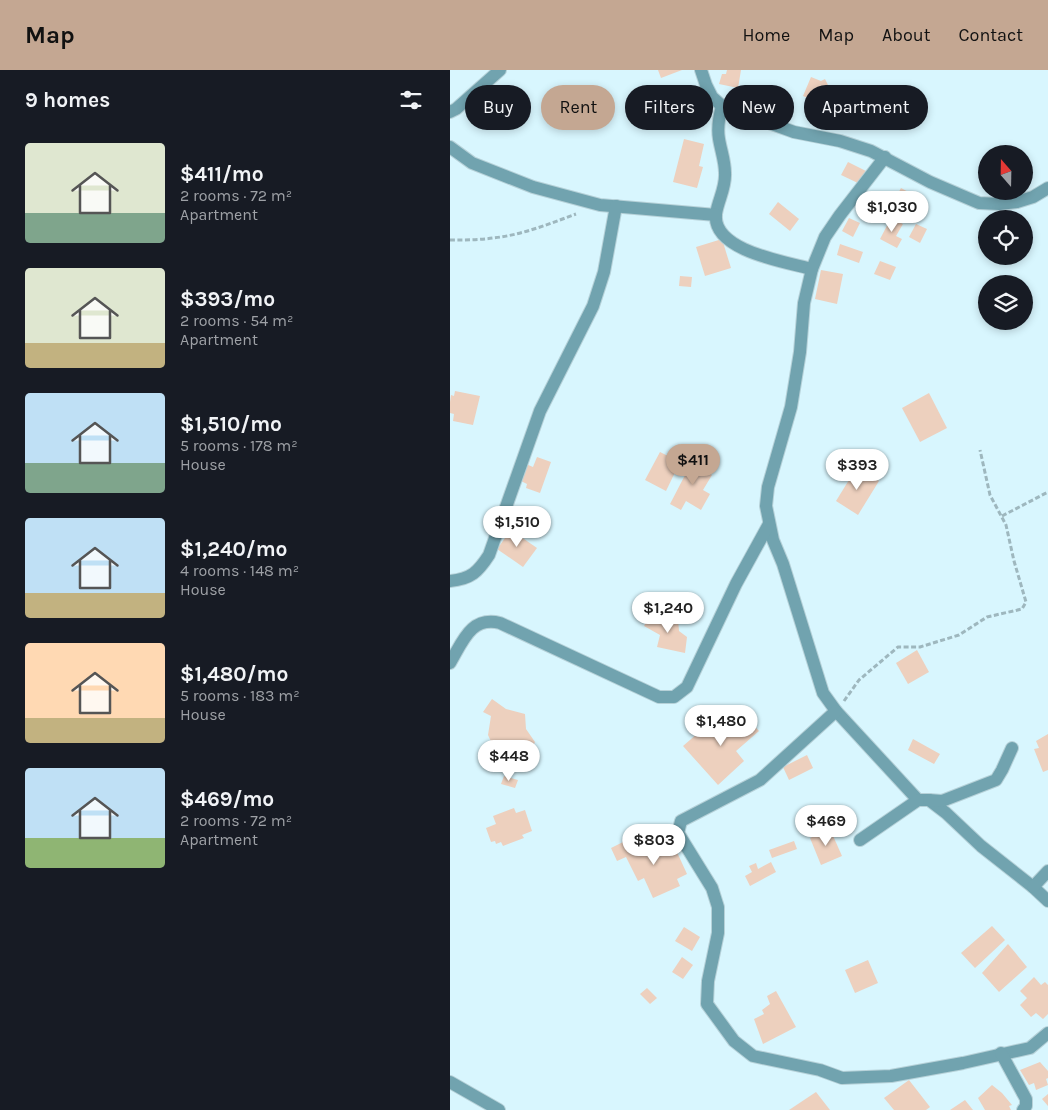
<!DOCTYPE html>
<html lang="en">
<head>
<meta charset="utf-8">
<style>
	body { margin:0; font-family:Karla,sans-serif; background:#20242c; color:#f1f3f6; height:100vh; display:flex; flex-direction:column; font-size:19px; white-space:nowrap }
	* { box-sizing:border-box; margin:0 }
	p { font-size:16px; color:#9ea1a6 }
	.icon { flex:none; width:28px; height:28px; fill:none; stroke:currentColor; stroke-width:2; stroke-linecap:round; stroke-linejoin:round }
	.map { position:relative; flex:1; overflow:hidden }
	.details { display:flex; flex-direction:column; background:#171b24; width:450px }
	.details>* { flex:none }
	.hud { position:absolute; left:15px; top:15px; width:475px; height:45px; display:flex; gap:10px }
	.needle { width:32px; rotate:340deg }
	.fabs { position:absolute; left:528px; top:75px; display:grid; gap:10px }
	.fabs a { display:grid; place-items:center; width:55px; height:55px; border-radius:50%; background:#171b24; box-shadow:0 2px 8px #0003; font-size:25px }
	.price { position:absolute; translate:-50% -42px; padding:0 11px; border-radius:18px; background:#fff; color:#222; font-size:16px; line-height:32px; filter:drop-shadow(0 1px 2px #0008) }
	.price::after { content:''; position:absolute; left:50%; top:30px; width:15px; height:11px; margin-left:-8px; background:inherit; clip-path:polygon(0 0,100% 0,50% 100%) }
	.price.active { background:#c4a792; color:#111 }
	ul { padding:0; list-style:none }
	li { display:flex; align-items:center; gap:15px; height:125px; padding:0 25px }
	li span { display:grid; place-items:center; flex:none; width:140px; height:100px; border-radius:5px; color:#555 }
	li>.icon { margin-inline-start:auto }
	span .icon { width:60px; height:60px; fill:#fffc; stroke-width:1 }
	li b { font-size:21px }
	h2 { display:flex; justify-content:space-between; align-items:center; height:60px; padding:0 25px; font-size:21px }
	.chip { padding:0 18px; border-radius:22px; background:#171b24; box-shadow:0 2px 8px #0003; font-size:18px; line-height:45px }
	.chip.active { background:#c4a792; color:#111 }
	header { display:flex; align-items:center; gap:30px; box-sizing:border-box; height:70px; padding:0 25px; background:#c4a792; color:#111 }
	header strong { font-size:24px }
	nav { display:flex; gap:28px; margin-inline-start:auto; font-size:18px }
	main { display:flex; flex:1; min-height:0 }
	.map>svg:first-child { display:block }
	.building { fill:#edd0be }
	.lines { fill:none; stroke-linecap:round; stroke-linejoin:round }
	.minor-casing { stroke:#b6d1d8; stroke-width:14 }
	.path { stroke:#9eb7be; stroke-width:3; stroke-dasharray:5 2.5; stroke-linecap:butt }
	.minor { stroke:#71a3af; stroke-width:12 }
</style>
</head>
<body>
<header>
<strong>Map</strong>
<nav><a>Home</a><a>Map</a><a>About</a><a>Contact</a></nav>
</header>
<main>
<section class="details">
<h2>9 homes<svg class="icon" aria-label="filters" viewBox="0 0 24 24"><path d="M4 7h16M4 17h16"/><circle cx="9" cy="7" r="2"/><circle cx="15" cy="17" r="2"/></svg></h2>
<ul>
<li><span style="background:linear-gradient(#dfe7d0 70%,#7fa58c 0)"><svg class="icon" aria-label="home" viewBox="0 0 24 24"><path d="M3 11l9-7 9 7M6 9v11h12V9"/></svg></span><div><b>$411/mo</b><p>2 rooms · 72 m²</p><p>Apartment</p></div></li>
<li><span style="background:linear-gradient(#dfe7d0 75%,#c2b280 0)"><svg class="icon" aria-label="home" viewBox="0 0 24 24"><path d="M3 11l9-7 9 7M6 9v11h12V9"/></svg></span><div><b>$393/mo</b><p>2 rooms · 54 m²</p><p>Apartment</p></div></li>
<li><span style="background:linear-gradient(#bfe0f5 70%,#7fa58c 0)"><svg class="icon" aria-label="home" viewBox="0 0 24 24"><path d="M3 11l9-7 9 7M6 9v11h12V9"/></svg></span><div><b>$1,510/mo</b><p>5 rooms · 178 m²</p><p>House</p></div></li>
<li><span style="background:linear-gradient(#bfe0f5 75%,#c2b280 0)"><svg class="icon" aria-label="home" viewBox="0 0 24 24"><path d="M3 11l9-7 9 7M6 9v11h12V9"/></svg></span><div><b>$1,240/mo</b><p>4 rooms · 148 m²</p><p>House</p></div></li>
<li><span style="background:linear-gradient(#ffd9b3 75%,#c2b280 0)"><svg class="icon" aria-label="home" viewBox="0 0 24 24"><path d="M3 11l9-7 9 7M6 9v11h12V9"/></svg></span><div><b>$1,480/mo</b><p>5 rooms · 183 m²</p><p>House</p></div></li>
<li><span style="background:linear-gradient(#bfe0f5 70%,#8fb573 0)"><svg class="icon" aria-label="home" viewBox="0 0 24 24"><path d="M3 11l9-7 9 7M6 9v11h12V9"/></svg></span><div><b>$469/mo</b><p>2 rooms · 72 m²</p><p>Apartment</p></div></li>
</ul>
</section>
<div class="map">
<svg width="598" height="1040" viewBox="0 0 598 1040">
	<rect width="100%" height="100%" fill="#d8f6fe"/>
	<g class="building">
		<polygon points="208,0 232,0 211,8"/>
		<polygon points="277,0 291,0 288,18 269,14 272,4 276,4"/>
		<polygon points="361,7 371,11 375,9 379,17 369,21 365,31 353,26"/>
		<polygon points="393,20 414,30 407,44 386,34"/>
		<polygon points="234,69 254,74 249,96 253,97 247,118 223,112"/>
		<polygon points="398,92 416,101 410,114 391,105"/>
		<polygon points="451,118 475,131 464,153 443,142 448,133 444,131"/>
		<polygon points="328,132 349,149 340,161 319,144"/>
		<polygon points="399,148 410,153 403,167 392,161"/>
		<polygon points="441,148 453,154 446,166 452,169 447,178 430,169"/>
		<polygon points="466,154 477,159 470,173 459,167"/>
		<polygon points="272,169 281,198 255,206 246,177"/>
		<polygon points="390,174 413,182 409,193 387,185"/>
		<polygon points="430,191 446,197 440,210 424,204"/>
		<polygon points="371,200 393,204 387,234 365,229"/>
		<polygon points="230,206 242,207 241,217 229,216"/>
		<polygon points="5,321 30,326 23,355 3,351 4,344 0,343 0,332 1,325 4,326"/>
		<polygon points="479,323 497,358 470,372 452,338"/>
		<polygon points="210,382 230,392 216,421 195,410"/>
		<polygon points="246,384 257,390 253,399 262,405 253,420 260,424 251,440 236,431 231,440 220,434"/>
		<polygon points="87,387 101,392 90,423 76,418 77,414 69,410 76,394 83,397"/>
		<polygon points="407,397 429,411 408,445 386,431"/>
		<polygon points="61,460 87,478 73,497 47,479"/>
		<polygon points="198,526 212,533 210,540 195,534"/>
		<polygon points="201,544 214,551 215,550 228,549 229,561 237,567 235,583 207,577 210,565 194,556"/>
		<polygon points="467,580 479,602 458,614 446,593"/>
		<polygon points="42,629 56,639 75,644 76,659 85,672 76,690 47,684 38,665 41,646 33,642"/>
		<polygon points="292,642 309,661 286,681 294,691 268,715 233,676 262,651 270,661"/>
		<polygon points="598,664 598,700 593,702 584,679 589,678 586,671"/>
		<polygon points="463,669 490,684 484,694 458,680"/>
		<polygon points="357,685 363,698 339,710 333,697"/>
		<polygon points="54,706 68,710 65,718 51,714"/>
		<polygon points="64,738 66,743 75,740 82,761 72,765 74,768 53,776 51,772 46,774 45,771 41,772 36,758 46,754 43,746"/>
		<polygon points="380,759 392,786 371,795 360,768"/>
		<polygon points="209,769 216,785 226,780 237,804 227,809 230,816 203,828 194,808 188,811 176,787 167,791 161,778 173,772 179,783"/>
		<polygon points="344,771 347,779 322,788 319,780"/>
		<polygon points="321,792 326,802 300,816 295,806 302,802 299,796 306,793 308,799"/>
		<polygon points="542,856 555,870 525,898 511,883"/>
		<polygon points="234,857 250,867 242,881 225,871"/>
		<polygon points="558,874 577,897 549,922 532,903"/>
		<polygon points="232,887 243,895 233,909 222,902"/>
		<polygon points="418,890 428,913 405,923 395,900"/>
		<polygon points="584,907 591,915 595,912 598,915 598,944 593,949 586,943 581,947 570,935 577,928 570,921"/>
		<polygon points="197,918 207,928 200,934 190,924"/>
		<polygon points="326,921 346,957 313,974 304,949 314,944 312,940 320,934 317,926"/>
		<polygon points="590,992 598,1001 598,1008 596,1009 598,1015 586,1020 584,1013 579,1015 570,1000"/>
		<polygon points="459,1010 480,1037 476,1040 444,1040 434,1028"/>
		<polygon points="542,1015 552,1023 562,1035 559,1036 561,1040 535,1040 528,1028"/>
		<polygon points="366,1022 380,1040 339,1040"/>
		<polygon points="598,1024 598,1036 592,1029"/>
		<polygon points="515,1030 523,1040 500,1040"/>
	</g>
	<g class="lines">
		<defs>
			<g id="minor">
				<polyline points="251,0 256,15 262,27 272,36 344,62 390,71 421,81 480,112 529,133 549,134 567,132 583,127 598,118"/>
				<path d="M272,36C269,47 267,58 269,69C271,81 275,91 275,103C276,118 268,130 266,144C262,181 336,192 362,199"/>
				<polyline points="0,42 6,39 50,0"/>
				<polyline points="0,77 22,93 83,117 150,135 266,145"/>
				<polyline points="435,87 390,145 375,167 362,199 354,233 350,282 341,337 318,417 316,436 323,470 333,494 373,623 386,641 468,730 479,730 496,743 531,776 583,817 598,831"/>
				<path d="M0,511C21,509 28,502 39,485L90,341L143,236L154,202L166,136"/>
				<path d="M0,593C13,571 21,546 50,553L209,627H224L237,617L286,514L319,454"/>
				<polyline points="386,641 310,710 231,751 228,763 262,818 268,837 268,863 258,911 257,934 284,971 303,986 370,1000 392,1008 441,1006 513,993 580,978 598,963"/>
				<polyline points="479,730 492,731 546,710 552,700 562,678"/>
				<polyline points="410,770 468,730"/>
				<polyline points="583,817 598,801"/>
				<polyline points="551,983 576,1029 576,1036 573,1040"/>
				<polyline points="0,1012 49,1040"/>
			</g>
		</defs>
		<use href="#minor" class="minor-casing"/>
		<g class="path">
			<path d="M0,170C14,170 29,170 43,168C72,165 99,154 126,144"/>
			<polyline points="552,446 598,422"/>
			<polyline points="394,631 409,610 448,577 470,577 509,565 537,547 572,539 576,532 564,491 556,455 540,425 530,380"/>
		</g>
		<use href="#minor" class="minor"/>
	</g>
</svg>
<div class="fabs">
<a><svg class="needle" viewBox="-14 -14 28 28"><path d="M0-13l5 13h-10z" fill="#e53935"/><path d="M0 13l5-13h-10z" fill="#9ea1a6"/></svg></a>
<a><svg class="icon" aria-label="locate" viewBox="0 0 24 24"><circle cx="12" cy="12" r="6"/><path d="M12 2v4M12 18v4M2 12h4M18 12h4"/></svg></a>
<a><svg class="icon" aria-label="layers" viewBox="0 0 24 24"><path d="M12 4l9 5-9 5-9-5zM3 14l9 5 9-5"/></svg></a>
</div>
<b class="price" style="left:442px;top:163px">$1,030</b>
<b class="price active" style="left:243px;top:416px">$411</b>
<b class="price" style="left:407px;top:421px">$393</b>
<b class="price" style="left:67px;top:478px">$1,510</b>
<b class="price" style="left:218px;top:564px">$1,240</b>
<b class="price" style="left:271px;top:677px">$1,480</b>
<b class="price" style="left:59px;top:712px">$448</b>
<b class="price" style="left:376px;top:777px">$469</b>
<b class="price" style="left:204px;top:796px">$803</b>
<div class="hud">
<a class="chip">Buy</a>
<a class="chip active">Rent</a>
<a class="chip">Filters</a>
<a class="chip">New</a>
<a class="chip">Apartment</a>
</div>
</div>
</main>
</body>
</html>
